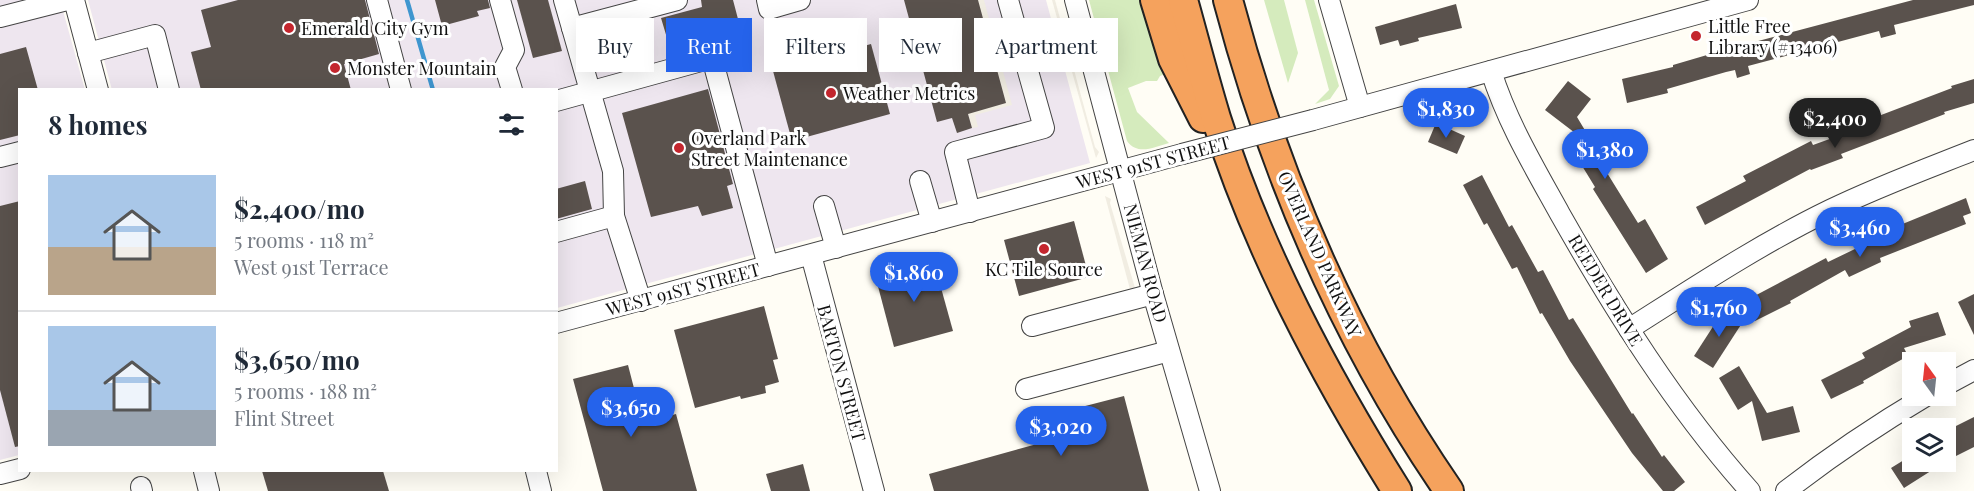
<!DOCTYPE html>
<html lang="en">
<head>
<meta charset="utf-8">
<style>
	body { margin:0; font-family:"Playfair Display",serif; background:#f2f2f3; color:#1f2937; height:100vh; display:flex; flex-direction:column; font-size:22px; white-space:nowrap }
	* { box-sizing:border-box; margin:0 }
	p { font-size:20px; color:#747a83 }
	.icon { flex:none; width:33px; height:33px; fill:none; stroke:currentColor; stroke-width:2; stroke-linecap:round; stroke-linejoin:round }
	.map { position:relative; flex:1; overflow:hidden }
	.sheet { position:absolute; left:18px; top:88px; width:540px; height:384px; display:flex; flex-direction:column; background:#fff; border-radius:0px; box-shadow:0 6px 24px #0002 }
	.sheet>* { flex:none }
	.hud { position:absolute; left:576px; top:18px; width:570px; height:54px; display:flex; gap:12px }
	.needle { width:39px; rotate:345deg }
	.buttons { position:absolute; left:1902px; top:352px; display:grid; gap:12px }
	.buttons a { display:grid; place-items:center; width:54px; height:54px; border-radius:0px; background:#fff; box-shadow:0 6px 24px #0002; font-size:30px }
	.price { position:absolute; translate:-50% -51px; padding:0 14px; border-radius:21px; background:#2563eb; color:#fff; font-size:20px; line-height:39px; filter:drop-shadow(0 2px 3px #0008) }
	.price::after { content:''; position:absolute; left:50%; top:36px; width:18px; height:14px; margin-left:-9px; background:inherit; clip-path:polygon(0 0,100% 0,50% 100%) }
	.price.on { background:#222; color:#fff }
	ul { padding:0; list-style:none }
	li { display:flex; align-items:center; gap:18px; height:150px; padding:0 30px }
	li+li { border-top:2px solid #e0e1e3 }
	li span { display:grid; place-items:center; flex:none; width:168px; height:120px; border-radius:0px; color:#555 }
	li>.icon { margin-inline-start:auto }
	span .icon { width:72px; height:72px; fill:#fffc; stroke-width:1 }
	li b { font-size:26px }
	h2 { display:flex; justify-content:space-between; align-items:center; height:72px; padding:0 30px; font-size:26px }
	.chip { padding:0 21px; border-radius:0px; background:#fff; box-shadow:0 6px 24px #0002; font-size:21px; line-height:54px }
	.chip.on { background:#2563eb; color:#fff }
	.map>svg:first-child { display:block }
	.industrial { fill:#eee6ef }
	.green { fill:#d5ebbd }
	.plaza { fill:#f1ede2 }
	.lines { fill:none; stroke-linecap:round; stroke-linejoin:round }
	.stream { stroke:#3f96cf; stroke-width:4.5 }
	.building { fill:#5a524d }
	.minor-casing { stroke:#444; stroke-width:22 }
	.highway-casing { stroke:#222; stroke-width:32 }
	.minor { stroke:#fff; stroke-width:20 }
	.highway { stroke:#f5a25d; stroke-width:28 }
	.minor-bridge-casing { stroke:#444; stroke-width:22; stroke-linecap:butt }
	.minor-bridge { stroke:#fff; stroke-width:20 }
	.poi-dot { fill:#c4262e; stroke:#fff; stroke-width:2 }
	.labels { text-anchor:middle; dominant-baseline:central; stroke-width:6; stroke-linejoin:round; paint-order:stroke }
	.poi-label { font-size:18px; fill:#111; stroke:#fff; text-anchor:start }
	.street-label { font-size:18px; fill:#111; stroke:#fff }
</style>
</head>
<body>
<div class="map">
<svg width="1974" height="491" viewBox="0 0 1974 491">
	<rect width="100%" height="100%" fill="#fffdf5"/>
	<g class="industrial">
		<polygon points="0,0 60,0 85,90 20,90 19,455 0,460"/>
		<polygon points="88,0 1046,0 1090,163 557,308 556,90 112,90"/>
	</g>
	<g class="green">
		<path d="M1089,0H1145L1165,74L1160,76L1157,81H1146L1128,88L1137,112L1169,143C1154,147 1138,156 1127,141Z"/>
		<polygon points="1264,0 1284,0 1298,53 1288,83"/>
		<polygon points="1305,0 1314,0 1339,86 1330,99 1315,104 1329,90"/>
	</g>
	<g class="plaza">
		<polygon points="978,0 984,0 1012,105 975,115 978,127 972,128 968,114"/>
		<polygon points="1052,0 1055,0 1095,147 1099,152 1096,158"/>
		<polygon points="1105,196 1111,199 1110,203 1135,288 1131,293"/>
	</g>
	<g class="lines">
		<polyline class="stream" points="407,0 433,90"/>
	</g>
	<g class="building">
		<polygon points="238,0 365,0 379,54 344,64 351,90 201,90 191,52 211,47 201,10"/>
		<polygon points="435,0 488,0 490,8 477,11 479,16 442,26"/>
		<polygon points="517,0 548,0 562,51 533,58"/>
		<polygon points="701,0 733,0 738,19 667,38 661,18 702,7"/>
		<polygon points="904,0 978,0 1006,103 968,114 972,128 957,133 952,118 937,122"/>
		<polygon points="1913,0 1974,0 1974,5 1894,25 1896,34 1881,38 1879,31 1748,66 1750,74 1737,78 1735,70 1726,72 1667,89 1668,93 1627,103 1622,79 1673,67 1673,65 1724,50"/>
		<polygon points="1456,4 1462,28 1418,38 1419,41 1400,46 1398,40 1380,45 1375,27"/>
		<polygon points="871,44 890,114 792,141 773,71"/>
		<polygon points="26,47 38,90 20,90 20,135 0,140 0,54"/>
		<polygon points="1974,79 1974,103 1944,112 1945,114 1841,154 1843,158 1811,170 1810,169 1705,225 1696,207 1746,181 1743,176 1811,141 1813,145 1849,132 1847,128 1952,88 1951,86"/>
		<polygon points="1568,81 1591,99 1577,117 1607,167 1604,168 1638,223 1645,219 1668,259 1646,273 1593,189 1595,187 1568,143 1579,136 1545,110"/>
		<polygon points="708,89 733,184 727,186 733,208 702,216 698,206 651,217 622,113"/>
		<polygon points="1436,123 1465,136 1457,154 1428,142"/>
		<polygon points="1482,175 1509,227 1512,225 1538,272 1543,270 1569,320 1573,318 1632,414 1633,413 1662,457 1664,455 1685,482 1674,491 1663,491 1632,453 1570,361 1542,313 1540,314 1517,267 1512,269 1487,223 1484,225 1463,185"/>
		<polygon points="585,181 592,209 556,219 556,189"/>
		<polygon points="1966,198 1971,213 1963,216 1966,224 1880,258 1881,262 1849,277 1845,270 1790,301 1791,303 1755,321 1745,301 1826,258 1828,262 1884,235 1883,232"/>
		<polygon points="20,201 20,446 15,447 0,390 0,206"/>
		<polygon points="1074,221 1089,277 1019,296 1004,240"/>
		<polygon points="933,259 953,331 894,347 875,275"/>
		<polygon points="1974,294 1974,335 1958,302"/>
		<polygon points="764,306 778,359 773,360 779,382 765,386 766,393 741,399 740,396 695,408 674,330"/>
		<polygon points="1725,308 1744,320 1713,368 1694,356"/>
		<polygon points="1938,312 1946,335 1904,348 1908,356 1863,381 1864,383 1831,399 1821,380 1865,358 1862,353 1911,327 1909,321"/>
		<polygon points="628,365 643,423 676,414 697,491 603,491 573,379"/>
		<polygon points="1739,366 1767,413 1793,406 1800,432 1762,441 1752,401 1738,410 1719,378"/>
		<polygon points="1124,396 1149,491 934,491 929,474 1037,444 1031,420"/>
		<polygon points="1974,417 1974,447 1946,461 1946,431"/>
		<polygon points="1912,455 1912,462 1945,462 1904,488 1891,468"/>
		<polygon points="803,464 810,491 771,491 766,474"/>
		<polygon points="262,471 383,471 389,491 268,491"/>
	</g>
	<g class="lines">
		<defs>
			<g id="minor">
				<polyline points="74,0 98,90"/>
				<polyline points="377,0 401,90"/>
				<polyline points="500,0 514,50 505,67 512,90"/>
				<polyline points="564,0 613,171 614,216 641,301"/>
				<polyline points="767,0 769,9 800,0"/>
				<polyline points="1075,0 1153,294 1210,491"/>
				<polyline points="1329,0 1360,107"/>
				<polyline points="0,17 67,0"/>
				<polyline points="572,28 677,0"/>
				<polyline points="88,53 155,35 169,90"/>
				<path d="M1491,71C1507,122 1534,167 1560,214C1615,311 1675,407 1750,491"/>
				<polyline points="556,101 712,58 768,266"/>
				<polyline points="1313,120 1748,0"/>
				<polyline points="0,157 20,152"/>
				<polyline points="920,181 932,222"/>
				<polyline points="824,206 836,248"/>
				<polyline points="970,212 955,152 1044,128 1008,0"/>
				<polyline points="556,232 614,216"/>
				<polyline points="811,255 874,491"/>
				<polyline points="556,323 1182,154"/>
				<polyline points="1032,326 1153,294"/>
				<path d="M1629,329C1695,287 1760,244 1830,210C1877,187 1926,169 1974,150"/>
				<polyline points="1946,385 1974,370"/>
				<polyline points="1026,389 1169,351"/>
				<polyline points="204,471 209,491"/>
				<polyline points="536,471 541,491"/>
				<polyline points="0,474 20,469"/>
				<polyline points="141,487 142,491"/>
				<path d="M1786,491C1831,456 1877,425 1926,396"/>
			</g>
			<g id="highway">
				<polyline points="1155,0 1173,59 1203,118"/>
				<path d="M1183,0C1194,39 1204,79 1216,118C1258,250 1324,374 1397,491"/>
				<path d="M1228,0C1274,174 1347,343 1449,491"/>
			</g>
		</defs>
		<use href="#minor" class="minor-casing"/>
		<use href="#highway" class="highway-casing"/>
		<use href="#minor" class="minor"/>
		<use href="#highway" class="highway"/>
		<defs>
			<polyline id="minor-bridge" points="1182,154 1313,120"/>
		</defs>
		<use href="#minor-bridge" class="minor-bridge-casing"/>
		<use href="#minor-bridge" class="minor-bridge"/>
	</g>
	<g class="poi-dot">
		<circle cx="289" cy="28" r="6"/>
		<circle cx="1696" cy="36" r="6"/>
		<circle cx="335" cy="68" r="6"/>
		<circle cx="831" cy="93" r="6"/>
		<circle cx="679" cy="148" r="6"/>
		<circle cx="1044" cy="249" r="6"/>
	</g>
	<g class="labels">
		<g class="poi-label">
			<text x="1708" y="26">Little Free<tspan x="1708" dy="21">Library (#13406)</tspan></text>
			<text x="301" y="28">Emerald City Gym</text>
			<text x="347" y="68">Monster Mountain</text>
			<text x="843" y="93">Weather Metrics</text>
			<text x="691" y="138">Overland Park<tspan x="691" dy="21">Street Maintenance</tspan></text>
			<text x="1044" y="269" text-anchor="middle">KC Tile Source</text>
		</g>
		<g class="street-label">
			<text transform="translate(1153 162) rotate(-15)">WEST 91ST STREET</text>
			<text transform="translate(1320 254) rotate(66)">OVERLAND PARKWAY</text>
			<text transform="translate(1146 263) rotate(75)">NIEMAN ROAD</text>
			<text transform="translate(683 289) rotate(-15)">WEST 91ST STREET</text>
			<text transform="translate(1606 290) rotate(59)">REEDER DRIVE</text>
			<text transform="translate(842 373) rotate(75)">BARTON STREET</text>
		</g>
	</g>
</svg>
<div class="buttons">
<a><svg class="needle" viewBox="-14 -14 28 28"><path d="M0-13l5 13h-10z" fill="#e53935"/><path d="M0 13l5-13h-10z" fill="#747a83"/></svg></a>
<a><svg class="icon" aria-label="layers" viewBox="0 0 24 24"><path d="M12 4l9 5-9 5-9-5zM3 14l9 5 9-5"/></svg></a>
</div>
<b class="price" style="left:1446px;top:139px">$1,830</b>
<b class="price on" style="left:1835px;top:149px">$2,400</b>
<b class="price" style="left:1605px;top:180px">$1,380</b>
<b class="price" style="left:1860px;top:258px">$3,460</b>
<b class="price" style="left:914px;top:303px">$1,860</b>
<b class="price" style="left:1719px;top:338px">$1,760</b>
<b class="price" style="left:631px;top:438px">$3,650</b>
<b class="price" style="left:1061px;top:457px">$3,020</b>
<div class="hud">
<a class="chip">Buy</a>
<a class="chip on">Rent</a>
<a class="chip">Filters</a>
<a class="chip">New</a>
<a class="chip">Apartment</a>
</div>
<section class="sheet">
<h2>8 homes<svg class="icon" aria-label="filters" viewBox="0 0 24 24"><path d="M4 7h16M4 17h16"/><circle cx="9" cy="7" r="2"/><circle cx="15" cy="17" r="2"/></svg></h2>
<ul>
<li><span style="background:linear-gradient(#a9c7e8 60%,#b9a48a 0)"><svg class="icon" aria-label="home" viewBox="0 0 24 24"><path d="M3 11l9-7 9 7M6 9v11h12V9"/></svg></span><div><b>$2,400/mo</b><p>5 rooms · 118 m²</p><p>West 91st Terrace</p></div></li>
<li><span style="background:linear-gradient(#a9c7e8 70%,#9aa5b1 0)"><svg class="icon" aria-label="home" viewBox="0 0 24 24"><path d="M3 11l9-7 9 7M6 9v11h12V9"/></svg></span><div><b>$3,650/mo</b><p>5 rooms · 188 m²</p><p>Flint Street</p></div></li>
</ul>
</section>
</div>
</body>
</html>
